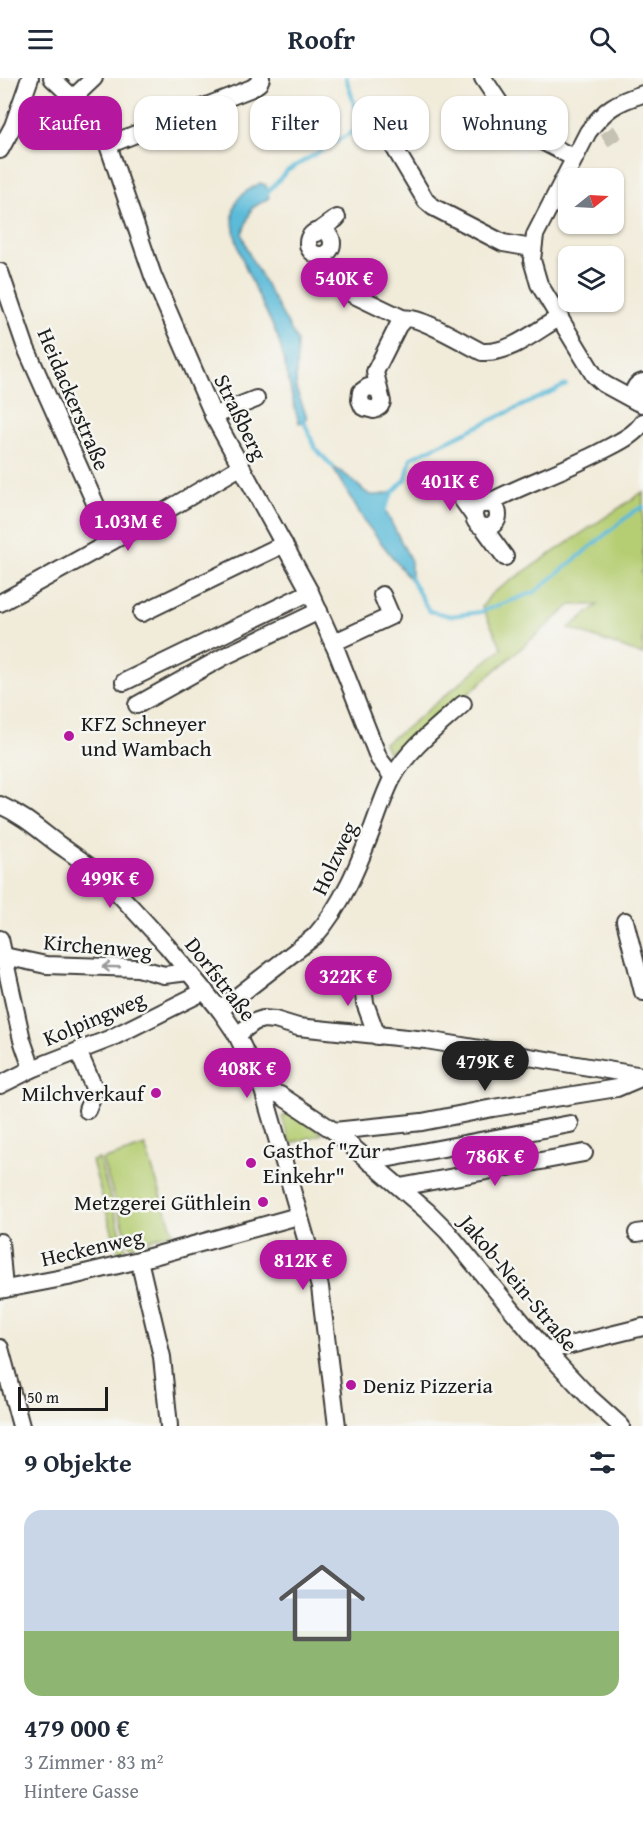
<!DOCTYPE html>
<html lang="de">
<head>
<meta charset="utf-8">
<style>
	body { margin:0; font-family:"Gentium Book Plus",serif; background:#f2f2f3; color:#1f2937; height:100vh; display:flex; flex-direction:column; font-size:22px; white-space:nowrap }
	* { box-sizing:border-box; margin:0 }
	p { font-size:20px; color:#747a83 }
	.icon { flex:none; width:33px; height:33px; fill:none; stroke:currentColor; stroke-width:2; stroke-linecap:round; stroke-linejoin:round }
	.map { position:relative; height:1348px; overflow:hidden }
	.details { display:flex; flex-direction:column; background:#fff; flex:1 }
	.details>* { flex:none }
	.banner { position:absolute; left:18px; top:18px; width:608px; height:54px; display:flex; gap:12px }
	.needle { width:39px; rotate:72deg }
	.tools { position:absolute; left:558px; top:90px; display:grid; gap:12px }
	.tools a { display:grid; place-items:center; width:66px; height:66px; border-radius:12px; background:#fff; box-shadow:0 2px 4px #0004; font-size:30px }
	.scale { position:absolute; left:18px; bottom:15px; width:90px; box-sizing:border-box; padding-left:6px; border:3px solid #1c1c1c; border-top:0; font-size:16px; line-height:21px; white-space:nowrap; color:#1c1c1c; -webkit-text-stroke:4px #f6f6f2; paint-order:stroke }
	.price { position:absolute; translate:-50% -51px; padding:0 14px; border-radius:21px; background:#b5179e; color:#fff; font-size:20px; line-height:39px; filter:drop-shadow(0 2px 3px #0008) }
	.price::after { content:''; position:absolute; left:50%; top:36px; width:18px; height:14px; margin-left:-9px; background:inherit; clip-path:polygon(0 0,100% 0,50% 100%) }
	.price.active { background:#222; color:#fff }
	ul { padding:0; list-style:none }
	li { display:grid; align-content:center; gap:12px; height:318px; padding:0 24px }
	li+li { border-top:2px solid #e0e1e3 }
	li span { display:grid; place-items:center; height:186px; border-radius:18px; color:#555 }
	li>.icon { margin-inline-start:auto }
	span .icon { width:108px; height:108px; fill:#fffc; stroke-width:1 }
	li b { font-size:26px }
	h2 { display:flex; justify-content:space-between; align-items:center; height:72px; padding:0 24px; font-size:26px }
	.pill { padding:0 21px; border-radius:18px; background:#fff; box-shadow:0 2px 4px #0004; font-size:21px; line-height:54px }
	.pill.active { background:#b5179e; color:#fff }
	header { display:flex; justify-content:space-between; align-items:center; height:78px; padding:0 24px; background:#fff; font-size:27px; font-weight:600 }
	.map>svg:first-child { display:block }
	.green { fill:#b6ce73; stroke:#697548; stroke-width:1.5 }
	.water { fill:#5bbbd9; stroke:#3c6c7a; stroke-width:1.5 }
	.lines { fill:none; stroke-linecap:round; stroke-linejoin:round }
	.stream { stroke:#5bbbd9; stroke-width:4 }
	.minor-tunnel { stroke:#c6c2b3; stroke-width:16; stroke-dasharray:16 8; stroke-linecap:butt }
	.minor-casing { stroke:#3c3b38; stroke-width:20 }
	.minor { stroke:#fff; stroke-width:16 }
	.oneway { stroke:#999 }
	.poi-dot { fill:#b5179e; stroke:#f6f6f2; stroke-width:2 }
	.labels { text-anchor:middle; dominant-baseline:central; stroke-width:5; stroke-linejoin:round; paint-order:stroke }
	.street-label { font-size:22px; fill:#1c1c1c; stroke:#f6f6f2 }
	.poi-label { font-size:22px; fill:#1c1c1c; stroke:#f6f6f2; text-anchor:start }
</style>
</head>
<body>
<header><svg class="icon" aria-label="menu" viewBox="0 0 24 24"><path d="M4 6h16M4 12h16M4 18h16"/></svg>Roofr<svg class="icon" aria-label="search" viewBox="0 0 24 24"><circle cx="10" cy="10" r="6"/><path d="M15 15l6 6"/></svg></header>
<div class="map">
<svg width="643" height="1348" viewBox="0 0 643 1348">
	<rect width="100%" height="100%" fill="#f6f6f2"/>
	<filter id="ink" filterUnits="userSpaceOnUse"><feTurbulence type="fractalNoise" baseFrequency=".0167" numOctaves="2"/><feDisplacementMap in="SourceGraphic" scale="12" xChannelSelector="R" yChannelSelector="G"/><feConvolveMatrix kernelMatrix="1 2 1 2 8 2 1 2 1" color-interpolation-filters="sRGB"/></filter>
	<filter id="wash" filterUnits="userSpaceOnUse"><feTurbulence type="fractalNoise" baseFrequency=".008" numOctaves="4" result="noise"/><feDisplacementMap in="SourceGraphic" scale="24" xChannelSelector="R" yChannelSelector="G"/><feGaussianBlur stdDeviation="1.35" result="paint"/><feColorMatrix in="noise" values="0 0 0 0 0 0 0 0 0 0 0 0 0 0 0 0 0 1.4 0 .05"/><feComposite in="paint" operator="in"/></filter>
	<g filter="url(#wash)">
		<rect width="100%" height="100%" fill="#f1ebd9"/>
		<g class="green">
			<polygon points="643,414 643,492 641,494 643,497 643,577 569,550 598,527 571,527 424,654 388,675 384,665 405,651 502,570 482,529 491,516"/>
			<polygon points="292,1034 323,1056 290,1065 282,1039"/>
			<polygon points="145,1068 173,1154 130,1168 102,1082"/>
			<polygon points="99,1081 126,1172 118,1174 92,1083"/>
		</g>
		<g class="water">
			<path d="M260,105L266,107L269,120L252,130L242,156L250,178L297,263L296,311L307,339L304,344L299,345C290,317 287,288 278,260C266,229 221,156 236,125C240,115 251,111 260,105Z"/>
			<path d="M331,387C338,392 345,396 351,401C370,417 365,421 393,414L384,430L411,483V503L365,444Z"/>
		</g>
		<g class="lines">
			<g class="stream">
				<polyline points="266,116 287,93 354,53 358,37 346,0"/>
				<polyline points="303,341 315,370 333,389"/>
				<polyline points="383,434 393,414 406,401 411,380 566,307"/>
				<polyline points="410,499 429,533 451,538 480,534 535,514 633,434 643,429"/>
			</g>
		</g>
	</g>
	<g filter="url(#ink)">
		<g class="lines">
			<polyline class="minor-tunnel" points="607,52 615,64"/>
			<defs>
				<g id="minor">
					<polyline points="52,0 73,20 92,42 108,67 153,198 215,341 310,514 337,574 379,681 393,699"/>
					<polyline points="483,0 513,45 519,51 574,80"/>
					<polyline points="73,20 94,0"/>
					<path d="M385,54L390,52L393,47L390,39C384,35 379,37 375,43L377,51L385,54L426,123L433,129L503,165L532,170"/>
					<polyline points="108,67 252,10 259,5 261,0"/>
					<polyline points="0,72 13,48 30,0"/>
					<circle cx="320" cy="165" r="12"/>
					<polyline points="316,155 337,140"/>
					<path d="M322,177L340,205L352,216L404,241C417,236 467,267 482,274C510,276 536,253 560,239"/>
					<polyline points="0,194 26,270 112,463"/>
					<polyline points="378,311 368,309 361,314 360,322 363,329 374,332 380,328 382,324 375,294 398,248 404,241"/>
					<path d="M637,324L604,306L594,297L539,206L532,182L535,157L588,54C605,31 616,24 643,16"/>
					<path d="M642,326L635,321C632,313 635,306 643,304"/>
					<polyline points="213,338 256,321"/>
					<polyline points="454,410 474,438"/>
					<circle cx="486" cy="437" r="12"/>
					<path d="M486,426C524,406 564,393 602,373C617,365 634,358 643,344"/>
					<polyline points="483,449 505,479"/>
					<polyline points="0,525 145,445 240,389"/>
					<polyline points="142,535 284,466"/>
					<polyline points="333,565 391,538 382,517"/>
					<polyline points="124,604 310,514"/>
					<polyline points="137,627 225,578 319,533"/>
					<path d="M0,727C24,738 38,751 58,766C75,778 92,789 107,803L167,868L220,932L237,957L263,1012L320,1209L337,1348"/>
					<polyline points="625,843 643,914"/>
					<polyline points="0,861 22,962 32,991"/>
					<polyline points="4,878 46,887 138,890 164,897 189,894"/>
					<polyline points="361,890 365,925 377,958"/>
					<path d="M220,932L315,858C343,826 358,788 373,749C379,733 385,714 393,699C409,670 439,648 463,626"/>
					<polyline points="237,957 254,944 263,941 275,942 298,949 426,962 643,998"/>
					<polyline points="78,973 95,1012 87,1032"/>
					<polyline points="0,1007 32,991 109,961 205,913"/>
					<polyline points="263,1012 280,1017 334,1053 427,1133 447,1153 546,1273 590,1320 621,1348"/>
					<polyline points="334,1053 422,1044 493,1030 617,1010 643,999"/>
					<polyline points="369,1084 570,1046"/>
					<polyline points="400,1109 584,1075"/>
					<polyline points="637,1155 643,1154"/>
					<polyline points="0,1164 4,1211"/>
					<polyline points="139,1182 162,1279 169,1348"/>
					<polyline points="0,1212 68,1199 139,1182 298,1138"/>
					<polyline points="0,1270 21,1348"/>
					<polyline points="546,1273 643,1249"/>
				</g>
			</defs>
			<use href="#minor" class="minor-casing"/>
			<use href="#minor" class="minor"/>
		</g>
		<defs><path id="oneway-shaft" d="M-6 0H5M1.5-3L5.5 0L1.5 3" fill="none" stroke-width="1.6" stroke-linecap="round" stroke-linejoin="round" transform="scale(1.5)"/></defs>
		<use class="oneway" href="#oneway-shaft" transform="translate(111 889) rotate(-178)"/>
	</g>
	<g class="poi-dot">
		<circle cx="69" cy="658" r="6"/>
		<circle cx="156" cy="1015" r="6"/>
		<circle cx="251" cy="1085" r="6"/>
		<circle cx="263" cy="1124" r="6"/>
		<circle cx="351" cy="1307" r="6"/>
	</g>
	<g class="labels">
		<g class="street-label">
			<text transform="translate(74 321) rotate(67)">Heidackerstraße</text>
			<text transform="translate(241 339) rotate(64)">Straßberg</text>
			<text transform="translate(334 780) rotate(-65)">Holzweg</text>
			<text transform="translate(98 868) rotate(5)">Kirchenweg</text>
			<text transform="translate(221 901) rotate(52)">Dorfstraße</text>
			<text transform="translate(94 940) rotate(-23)">Kolpingweg</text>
			<text transform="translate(92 1169) rotate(-13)">Heckenweg</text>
			<text transform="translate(519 1205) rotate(50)">Jakob-Nein-Straße</text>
		</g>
		<g class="poi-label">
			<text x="81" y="645">KFZ Schneyer<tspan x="81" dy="25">und Wambach</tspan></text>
			<text x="144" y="1015" text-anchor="end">Milchverkauf</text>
			<text x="263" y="1072">Gasthof "Zur<tspan x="263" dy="25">Einkehr"</tspan></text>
			<text x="251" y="1124" text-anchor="end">Metzgerei Güthlein</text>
			<text x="363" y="1307">Deniz Pizzeria</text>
		</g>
	</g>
</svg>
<div class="tools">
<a><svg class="needle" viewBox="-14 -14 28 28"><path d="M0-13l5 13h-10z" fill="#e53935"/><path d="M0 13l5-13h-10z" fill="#747a83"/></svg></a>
<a><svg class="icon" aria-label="layers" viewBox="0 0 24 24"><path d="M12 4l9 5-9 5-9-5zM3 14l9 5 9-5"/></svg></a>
</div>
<div class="scale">50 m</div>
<b class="price" style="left:344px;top:231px">540K €</b>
<b class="price" style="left:450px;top:434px">401K €</b>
<b class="price" style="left:128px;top:474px">1.03M €</b>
<b class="price" style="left:110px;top:831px">499K €</b>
<b class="price" style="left:348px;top:929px">322K €</b>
<b class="price active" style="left:485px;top:1014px">479K €</b>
<b class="price" style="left:247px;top:1021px">408K €</b>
<b class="price" style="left:495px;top:1109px">786K €</b>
<b class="price" style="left:303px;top:1213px">812K €</b>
<div class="banner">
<a class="pill active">Kaufen</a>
<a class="pill">Mieten</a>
<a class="pill">Filter</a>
<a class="pill">Neu</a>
<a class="pill">Wohnung</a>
</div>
</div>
<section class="details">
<h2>9 Objekte<svg class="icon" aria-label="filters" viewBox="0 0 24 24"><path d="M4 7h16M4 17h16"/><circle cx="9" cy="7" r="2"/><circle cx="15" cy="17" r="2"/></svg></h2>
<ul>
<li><span style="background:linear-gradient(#c9d6e8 65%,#8fb573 0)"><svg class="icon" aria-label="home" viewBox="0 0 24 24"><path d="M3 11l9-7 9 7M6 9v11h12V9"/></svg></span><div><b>479 000 €</b><p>3 Zimmer · 83 m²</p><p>Hintere Gasse</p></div></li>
</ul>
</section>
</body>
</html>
